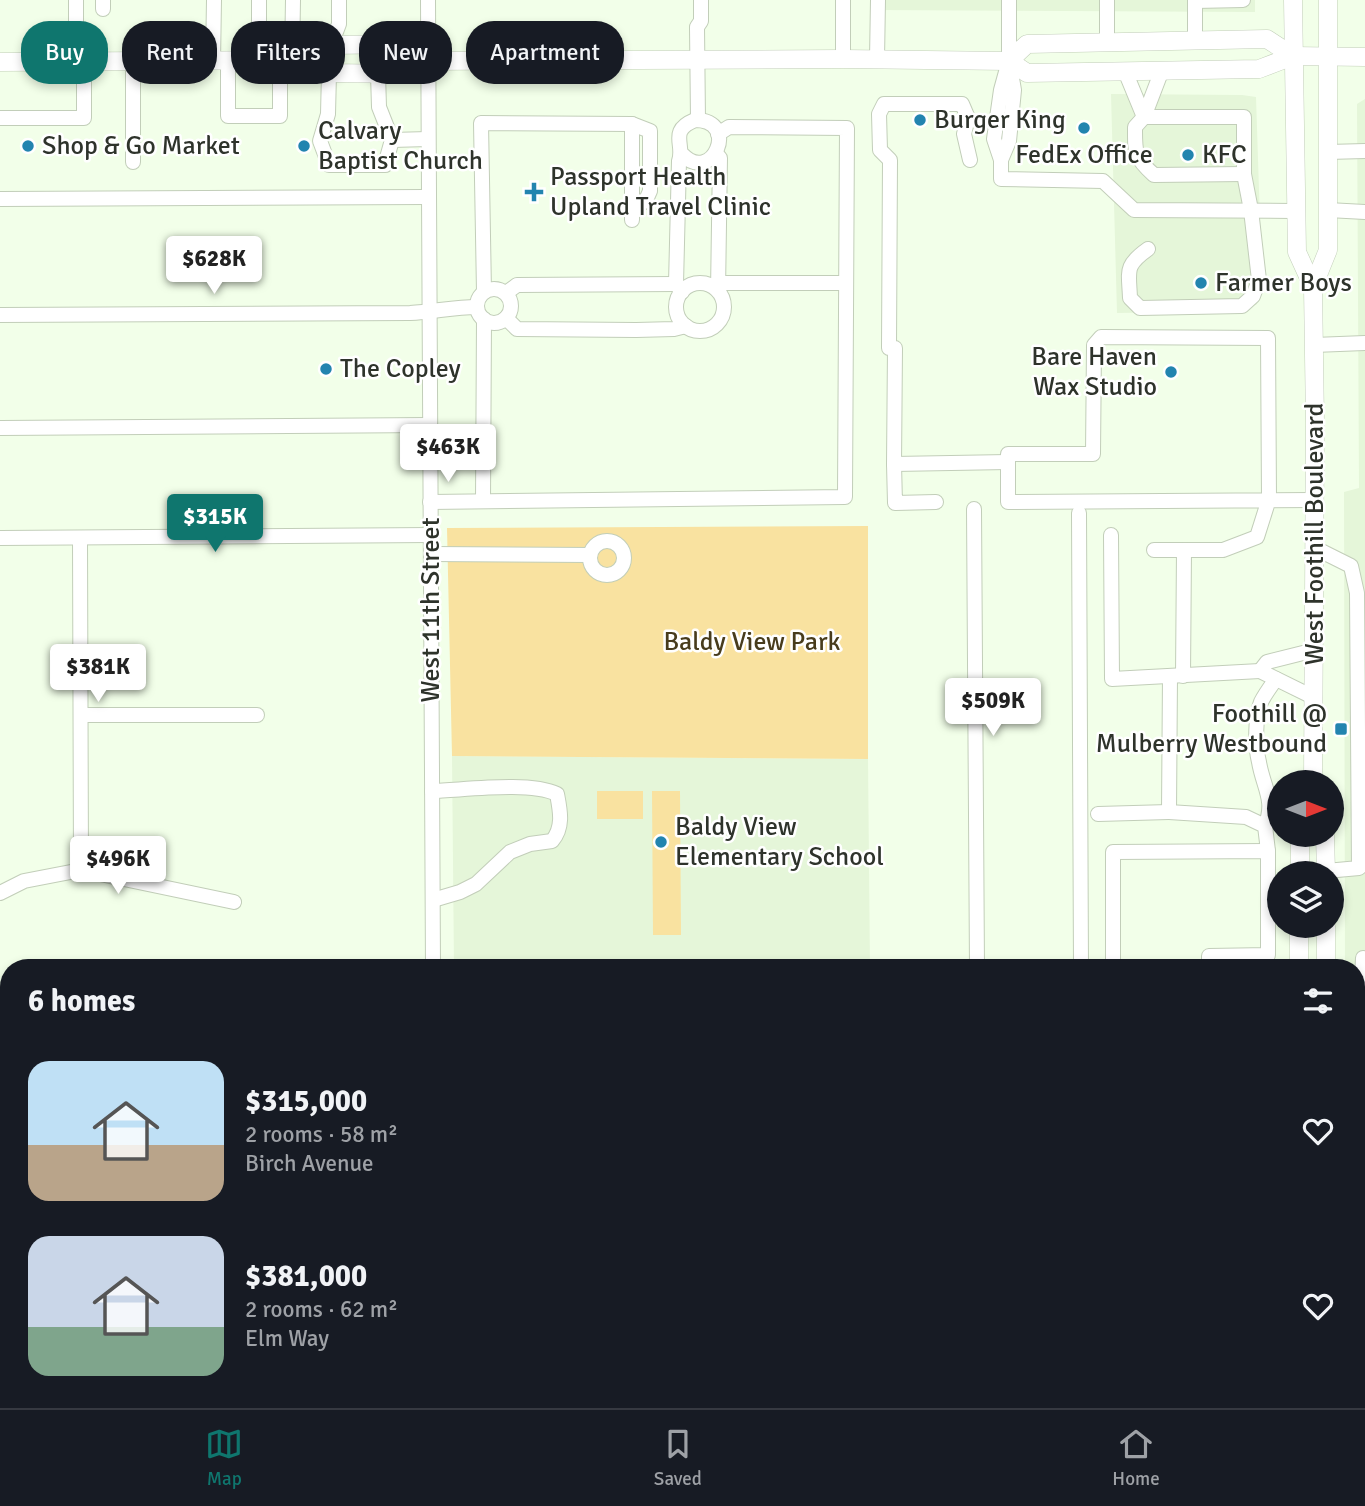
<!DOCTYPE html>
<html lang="en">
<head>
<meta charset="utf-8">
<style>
	body { margin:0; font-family:Signika,sans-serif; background:#242831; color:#f1f3f6; height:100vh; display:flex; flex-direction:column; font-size:26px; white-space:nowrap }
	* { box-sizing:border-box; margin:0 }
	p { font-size:23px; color:#9ea1a6 }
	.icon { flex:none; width:38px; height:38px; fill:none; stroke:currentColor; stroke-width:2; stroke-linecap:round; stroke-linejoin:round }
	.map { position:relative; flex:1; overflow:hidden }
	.panel { position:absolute; left:0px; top:959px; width:1365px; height:450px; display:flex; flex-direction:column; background:#171b24; border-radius:28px 28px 0 0; box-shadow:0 4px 10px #0003 }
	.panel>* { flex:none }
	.guide { position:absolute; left:21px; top:21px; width:700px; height:63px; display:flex; gap:14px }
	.needle { width:46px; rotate:90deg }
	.controls { position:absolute; left:1267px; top:770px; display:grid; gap:14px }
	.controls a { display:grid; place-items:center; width:77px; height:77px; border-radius:50%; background:#171b24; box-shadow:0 4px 10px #0003; font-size:35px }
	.price { position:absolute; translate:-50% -60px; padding:0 16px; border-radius:7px; background:#fff; color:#222; font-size:23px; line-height:46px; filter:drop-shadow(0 2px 4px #0008) }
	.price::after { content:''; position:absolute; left:50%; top:42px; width:21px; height:16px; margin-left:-10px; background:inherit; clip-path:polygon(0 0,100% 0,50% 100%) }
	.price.current { background:#0f766e; color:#fff }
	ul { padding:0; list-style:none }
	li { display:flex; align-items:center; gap:21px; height:175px; padding:0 28px }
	li span { display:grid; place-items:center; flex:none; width:196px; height:140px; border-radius:21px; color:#555 }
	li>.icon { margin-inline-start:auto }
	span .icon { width:84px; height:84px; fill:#fffc; stroke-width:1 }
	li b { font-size:30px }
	h2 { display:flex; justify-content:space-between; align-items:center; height:84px; padding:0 28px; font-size:30px }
	.chip { padding:0 24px; border-radius:28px; background:#171b24; box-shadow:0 4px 10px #0003; font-size:24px; line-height:63px }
	.chip.current { background:#0f766e; color:#fff }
	.dock { display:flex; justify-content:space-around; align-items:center; height:98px; border-top:2px solid #363941; background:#171b24; font-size:19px; color:#9ea1a6 }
	.dock a { display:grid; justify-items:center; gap:4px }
	.dock .current { color:#0f766e }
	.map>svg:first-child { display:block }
	.built { fill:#e5f6d9 }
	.green { fill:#f9e2a0 }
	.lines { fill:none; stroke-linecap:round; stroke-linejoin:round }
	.minor-casing { stroke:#c2ceb9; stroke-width:16 }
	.major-casing { stroke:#c2ceb9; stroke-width:19 }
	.minor { stroke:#fff; stroke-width:14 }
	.major { stroke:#fff; stroke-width:18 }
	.poi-dot { fill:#2284af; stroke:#fff; stroke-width:2.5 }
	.labels { text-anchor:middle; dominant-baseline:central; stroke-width:5; stroke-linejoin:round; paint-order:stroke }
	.poi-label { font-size:26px; fill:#2e332b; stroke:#fff; text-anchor:start }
	.street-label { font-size:26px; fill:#2e332b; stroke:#fff }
	.park-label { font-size:26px; fill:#483c1c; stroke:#fff }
</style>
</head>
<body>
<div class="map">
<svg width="1365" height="1408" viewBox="0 0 1365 1408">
	<rect width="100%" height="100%" fill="#f2ffe9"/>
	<g class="built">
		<polygon points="872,0 1255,0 1255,12 872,10"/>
		<polygon points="1111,94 1242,95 1256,97 1262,283 1257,304 1243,311 1117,313"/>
		<polygon points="1365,99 1365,989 1356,987 1356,968 1345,968 1344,492 1359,488 1357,104"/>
		<polygon points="452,756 868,759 870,968 454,968"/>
	</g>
	<g class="green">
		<polygon points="868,526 868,759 452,756 447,528"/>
		<rect x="597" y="791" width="46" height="28"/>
		<polygon points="652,791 680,791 681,935 653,935"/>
	</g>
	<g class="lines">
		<defs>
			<g id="minor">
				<polyline points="76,0 76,61"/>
				<polyline points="428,0 433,968"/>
				<polyline points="1107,0 1107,42"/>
				<polyline points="1195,1 1243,0"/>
				<polyline points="103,9 103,0"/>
				<polyline points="1195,40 1195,0"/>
				<polyline points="331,45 339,24 339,0"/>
				<polyline points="843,59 843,0"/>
				<polyline points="877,59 878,0"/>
				<polyline points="292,60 293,0"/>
				<polyline points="133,61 133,162"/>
				<polyline points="213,61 214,0"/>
				<polyline points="228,61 228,116 280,116 280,61"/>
				<polyline points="259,61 259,0"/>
				<polyline points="1009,61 1001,90 994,139 1001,160 1001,179 1103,181 1134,210 1294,211"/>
				<path d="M1162,70L1144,117L1135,127C1135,153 1134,157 1154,175L1244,174"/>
				<polyline points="1125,71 1144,117"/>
				<polyline points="329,73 328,114 320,141 329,165 385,165 392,140 379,107 378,74"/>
				<path d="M1144,117H1244V174L1251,210L1259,280L1253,296L1242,306L1140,308L1130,298C1129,271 1124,266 1148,249"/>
				<polyline points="0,118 84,118 84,61"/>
				<polyline points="698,120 697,27 701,21 701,0"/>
				<polyline points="632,124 632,211"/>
				<polyline points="392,140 428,139"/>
				<polyline points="1328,152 1365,151"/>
				<path d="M682,154C712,186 741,120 695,120C668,131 685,144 679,161L676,284L682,292"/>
				<polyline points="716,154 720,158 718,291"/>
				<polyline points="1001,160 1009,141 1014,90 1009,61 1009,0"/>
				<polyline points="0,199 427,197"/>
				<polyline points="1328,210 1365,212"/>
				<polyline points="720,283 846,283"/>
				<circle cx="700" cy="307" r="24"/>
				<circle cx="494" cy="306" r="17"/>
				<polyline points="484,292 481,123 632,124 650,131 650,191 646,200 632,211 632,220"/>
				<polyline points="506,293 517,285 676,284"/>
				<path d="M0,315L410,313C433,312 454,307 477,307"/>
				<polyline points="506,318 517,329 636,330 674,329 686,326"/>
				<polyline points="1314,345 1365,343"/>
				<polyline points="889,348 890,160 880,150 879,114 884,104 962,104 968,118 964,134 970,160"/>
				<polyline points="895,348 894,464 1008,462"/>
				<polyline points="0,428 430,425"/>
				<polyline points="894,464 895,503 936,502"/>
				<polyline points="483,501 484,319"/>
				<polyline points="430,502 845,497 847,128 729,127 718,134"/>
				<polyline points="974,509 977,968"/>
				<polyline points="1079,513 1081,968"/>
				<polyline points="1111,535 1112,679 1260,671"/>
				<polyline points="0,538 431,535"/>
				<polyline points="80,538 81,870"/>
				<circle cx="607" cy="558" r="17"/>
				<polyline points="1315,548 1351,566 1357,593 1359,868 1326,871"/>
				<polyline points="1154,550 1223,550 1257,537 1269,499 1268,338 1101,337 1094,345 1093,454 1008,454 1008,502 1315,500"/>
				<polyline points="431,554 590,555"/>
				<polyline points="1170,676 1169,812 1246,817 1265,826 1268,851"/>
				<polyline points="1183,676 1184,550"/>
				<polyline points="1315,698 1260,671 1267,662 1315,650"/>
				<polyline points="81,715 257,715"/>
				<path d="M432,791C465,790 529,781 557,794C560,810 564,827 552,841L530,844L510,852L476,884L460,892L433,900"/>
				<polyline points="1098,814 1169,812"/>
				<path d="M1265,826C1276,801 1263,787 1259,762C1255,746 1255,717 1261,702C1265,694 1271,686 1276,679"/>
				<polyline points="0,893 24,881 81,870 234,902"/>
				<polyline points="1363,958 1362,978 1365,982"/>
				<polyline points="1113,968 1113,852 1268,851 1268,955 1209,956 1209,968"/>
				<polyline points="1356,1001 1365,1001"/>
				<polyline points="436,1400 436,1408"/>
				<polyline points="540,1400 540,1408"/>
				<polyline points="642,1400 642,1408"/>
				<polyline points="1082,1400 1082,1408"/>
				<polyline points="1116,1400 1117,1408"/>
				<polyline points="1272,1400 1272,1408"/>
				<polyline points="1358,1408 1359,1022"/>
			</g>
			<g id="major">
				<polyline points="1293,0 1297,252 1313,287"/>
				<polyline points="314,60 331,45 407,44 428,61"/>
				<polyline points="1009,61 1027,44 1267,39 1293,56"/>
				<polyline points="0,62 314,60 329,73 406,74 428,61 843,59 1009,61 1027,73 1259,69 1293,56 1365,57"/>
				<polyline points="1313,782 1315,423 1313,287 1328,250 1328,0"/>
				<polyline points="1325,835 1326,873"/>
				<polyline points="1300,873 1300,835"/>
				<polyline points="1326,926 1326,968"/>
				<polyline points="1299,968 1299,926"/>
				<polyline points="1317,1400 1317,1408"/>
			</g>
		</defs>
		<use href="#minor" class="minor-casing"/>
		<use href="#major" class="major-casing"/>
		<use href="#minor" class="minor"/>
		<use href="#major" class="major"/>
	</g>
	<g class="poi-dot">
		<circle cx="920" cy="120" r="7"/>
		<circle cx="1084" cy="128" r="7"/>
		<circle cx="28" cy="146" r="7"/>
		<circle cx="304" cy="146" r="7"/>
		<circle cx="1188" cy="155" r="7"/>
		<path d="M530.5 181.5h7v7h7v7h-7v7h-7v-7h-7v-7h7z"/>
		<circle cx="1201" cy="283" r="7"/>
		<circle cx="326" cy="369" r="7"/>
		<circle cx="1171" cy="372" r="7"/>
		<rect x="1334" y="722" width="14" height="14" rx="3.5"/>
		<circle cx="661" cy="842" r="7"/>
	</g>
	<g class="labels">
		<g class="poi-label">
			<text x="934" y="120">Burger King</text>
			<text x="318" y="131">Calvary<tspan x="318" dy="30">Baptist Church</tspan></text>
			<text x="42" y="146">Shop &amp; Go Market</text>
			<text x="1084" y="155" text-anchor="middle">FedEx Office</text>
			<text x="1202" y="155">KFC</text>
			<text x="550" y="177">Passport Health<tspan x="550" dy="30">Upland Travel Clinic</tspan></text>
			<text x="1215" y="283">Farmer Boys</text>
			<text x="1157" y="357" text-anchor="end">Bare Haven<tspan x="1157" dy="30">Wax Studio</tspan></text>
			<text x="340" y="369">The Copley</text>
			<text x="1327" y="714" text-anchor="end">Foothill @<tspan x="1327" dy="30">Mulberry Westbound</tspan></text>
			<text x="675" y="827">Baldy View<tspan x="675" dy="30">Elementary School</tspan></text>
		</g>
		<g class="street-label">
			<text transform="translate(1315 534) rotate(-90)">West Foothill Boulevard</text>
			<text transform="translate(431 610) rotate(-90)">West 11th Street</text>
		</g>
		<g class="park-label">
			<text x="752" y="642">Baldy View Park</text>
		</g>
	</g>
</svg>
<div class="controls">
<a><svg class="needle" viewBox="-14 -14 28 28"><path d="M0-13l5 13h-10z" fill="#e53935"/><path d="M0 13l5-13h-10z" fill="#9ea1a6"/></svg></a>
<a><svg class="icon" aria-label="layers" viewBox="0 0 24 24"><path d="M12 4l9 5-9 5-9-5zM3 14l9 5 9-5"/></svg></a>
</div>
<b class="price" style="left:214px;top:296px">$628K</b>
<b class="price" style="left:448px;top:484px">$463K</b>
<b class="price current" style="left:215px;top:554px">$315K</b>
<b class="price" style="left:98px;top:704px">$381K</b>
<b class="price" style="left:993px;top:738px">$509K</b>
<b class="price" style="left:118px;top:896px">$496K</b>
<div class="guide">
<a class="chip current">Buy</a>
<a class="chip">Rent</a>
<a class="chip">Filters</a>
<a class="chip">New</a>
<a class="chip">Apartment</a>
</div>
<section class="panel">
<h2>6 homes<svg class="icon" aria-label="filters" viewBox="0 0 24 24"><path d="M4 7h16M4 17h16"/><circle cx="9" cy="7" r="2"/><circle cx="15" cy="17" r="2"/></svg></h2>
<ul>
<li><span style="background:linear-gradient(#bfe0f5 60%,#b9a48a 0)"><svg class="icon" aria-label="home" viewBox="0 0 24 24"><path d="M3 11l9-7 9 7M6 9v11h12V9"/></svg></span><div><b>$315,000</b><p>2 rooms · 58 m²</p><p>Birch Avenue</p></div><svg class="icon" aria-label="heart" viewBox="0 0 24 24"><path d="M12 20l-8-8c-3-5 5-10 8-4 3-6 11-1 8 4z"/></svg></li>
<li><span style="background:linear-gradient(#c9d6e8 65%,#7fa58c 0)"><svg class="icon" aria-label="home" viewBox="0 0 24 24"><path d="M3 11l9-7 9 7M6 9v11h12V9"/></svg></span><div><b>$381,000</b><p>2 rooms · 62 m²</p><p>Elm Way</p></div><svg class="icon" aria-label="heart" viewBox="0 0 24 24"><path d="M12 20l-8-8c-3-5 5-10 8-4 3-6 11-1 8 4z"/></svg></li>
</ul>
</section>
</div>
<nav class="dock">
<a class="current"><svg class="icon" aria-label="map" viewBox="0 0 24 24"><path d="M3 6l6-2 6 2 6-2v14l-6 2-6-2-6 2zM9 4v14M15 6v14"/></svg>Map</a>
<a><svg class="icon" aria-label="saved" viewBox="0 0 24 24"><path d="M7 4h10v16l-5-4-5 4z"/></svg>Saved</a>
<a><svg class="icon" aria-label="home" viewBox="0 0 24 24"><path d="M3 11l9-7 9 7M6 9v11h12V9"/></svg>Home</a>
</nav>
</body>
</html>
